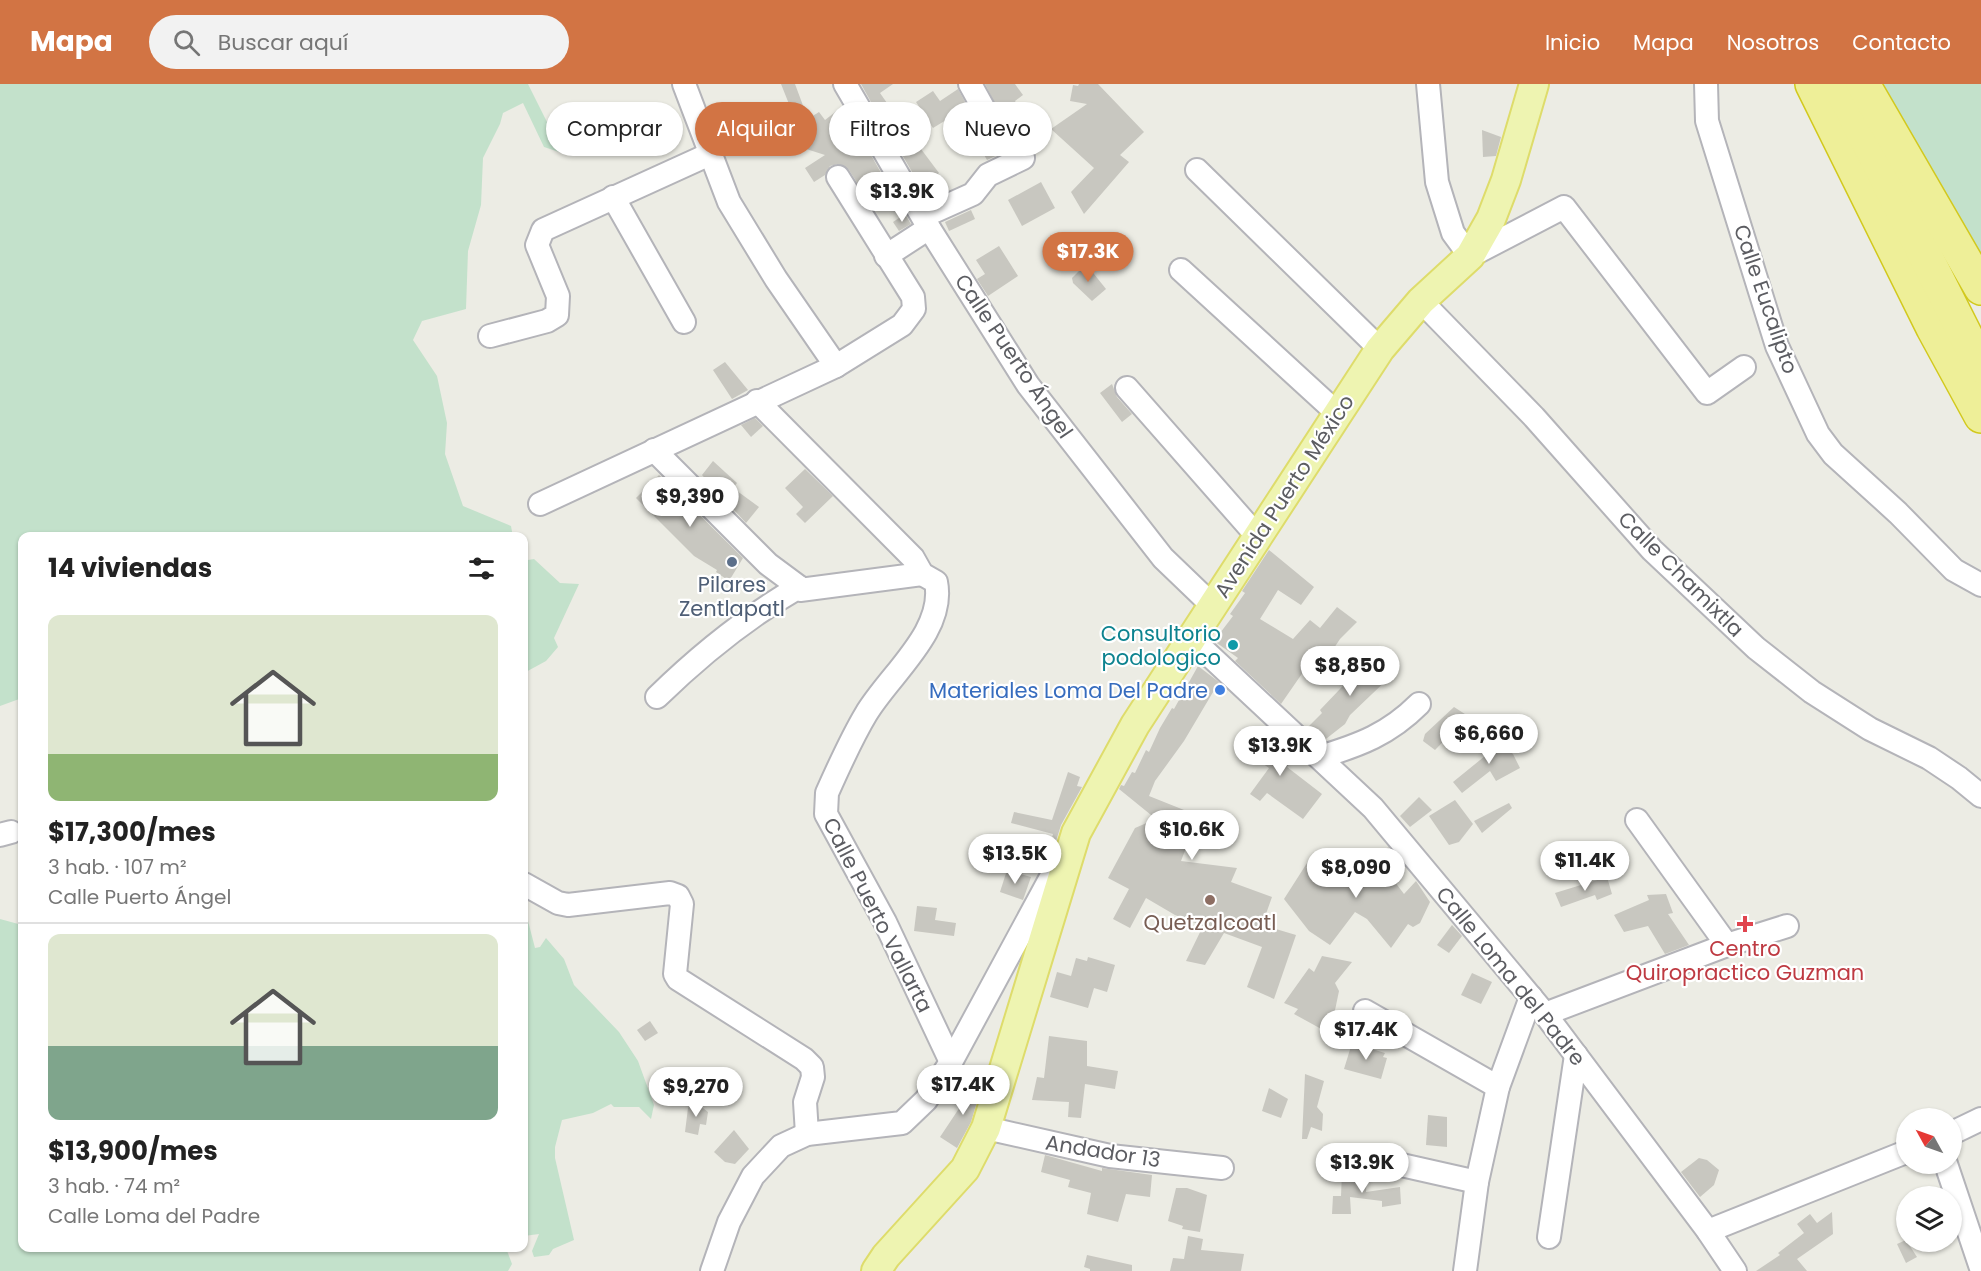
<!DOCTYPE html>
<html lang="es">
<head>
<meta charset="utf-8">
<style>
	body { margin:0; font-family:Poppins,sans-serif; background:#f2f2f2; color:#222; height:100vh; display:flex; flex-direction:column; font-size:22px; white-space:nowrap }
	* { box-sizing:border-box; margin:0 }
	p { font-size:20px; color:#767676 }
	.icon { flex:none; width:33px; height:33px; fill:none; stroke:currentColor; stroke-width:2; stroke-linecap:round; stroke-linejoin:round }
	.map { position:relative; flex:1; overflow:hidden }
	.details { position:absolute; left:18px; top:448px; width:510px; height:720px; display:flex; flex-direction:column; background:#fff; border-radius:12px; box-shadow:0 2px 4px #0004 }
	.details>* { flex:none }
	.banner { position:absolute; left:546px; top:18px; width:570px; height:54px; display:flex; gap:12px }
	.needle { width:39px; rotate:310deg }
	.tools { position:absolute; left:1896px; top:1024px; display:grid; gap:12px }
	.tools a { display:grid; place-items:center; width:66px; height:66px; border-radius:50%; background:#fff; box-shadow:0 2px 4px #0004; font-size:30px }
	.price { position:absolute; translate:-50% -51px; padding:0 14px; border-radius:21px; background:#fff; color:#222; font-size:20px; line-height:39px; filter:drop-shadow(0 2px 3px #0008) }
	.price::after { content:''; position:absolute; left:50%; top:36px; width:18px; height:14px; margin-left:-9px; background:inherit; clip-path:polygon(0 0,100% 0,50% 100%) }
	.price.active { background:#d27444; color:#fff }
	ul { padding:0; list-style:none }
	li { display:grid; align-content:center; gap:12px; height:318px; padding:0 30px }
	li+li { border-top:2px solid #e0e0e0 }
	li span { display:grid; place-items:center; height:186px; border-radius:12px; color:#555 }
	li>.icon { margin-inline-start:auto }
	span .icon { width:108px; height:108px; fill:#fffc; stroke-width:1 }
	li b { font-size:26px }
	h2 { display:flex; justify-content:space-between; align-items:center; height:72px; padding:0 30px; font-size:26px }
	.pill { padding:0 21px; border-radius:27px; background:#fff; box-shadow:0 2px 4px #0004; font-size:21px; line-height:54px }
	.pill.active { background:#d27444; color:#fff }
	header { display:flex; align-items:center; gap:36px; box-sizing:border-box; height:84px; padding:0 30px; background:#d27444; color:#fff }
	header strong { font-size:28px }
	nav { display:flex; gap:33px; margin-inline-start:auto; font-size:21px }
	.search { width:420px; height:54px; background:#f2f2f2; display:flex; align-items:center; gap:15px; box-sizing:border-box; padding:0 21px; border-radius:33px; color:#767676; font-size:22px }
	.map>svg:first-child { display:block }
	.green { fill:#c3e1cb }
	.building { fill:#c8c7c0 }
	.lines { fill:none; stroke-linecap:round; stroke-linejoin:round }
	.minor-casing { stroke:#b4b4b9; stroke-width:26 }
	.major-casing { stroke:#dedc6b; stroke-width:32 }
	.highway-casing { stroke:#d2c91e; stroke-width:36 }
	.minor { stroke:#fff; stroke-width:22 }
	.major { stroke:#eef4b1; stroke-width:28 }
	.highway { stroke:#eeef98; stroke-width:33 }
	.service-dot { fill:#5c6f8a; stroke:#fff; stroke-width:2 }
	.culture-dot { fill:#0f9aa8; stroke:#fff; stroke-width:2 }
	.shop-dot { fill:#3f7fe0; stroke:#fff; stroke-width:2 }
	.education-dot { fill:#8d6e63; stroke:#fff; stroke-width:2 }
	.health-dot { fill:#e0444e; stroke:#fff; stroke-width:2 }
	.labels { text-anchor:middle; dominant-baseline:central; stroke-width:4.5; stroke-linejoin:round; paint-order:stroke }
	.street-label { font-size:21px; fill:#5c5d62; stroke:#fff }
	.service-label { font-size:21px; fill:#4e5e75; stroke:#fff }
	.culture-label { font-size:21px; fill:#0d838f; stroke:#fff; text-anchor:end }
	.shop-label { font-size:21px; fill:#366cbe; stroke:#fff; text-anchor:end }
	.education-label { font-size:21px; fill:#785e54; stroke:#fff }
	.health-label { font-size:21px; fill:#be3a42; stroke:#fff }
</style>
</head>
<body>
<header>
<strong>Mapa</strong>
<div class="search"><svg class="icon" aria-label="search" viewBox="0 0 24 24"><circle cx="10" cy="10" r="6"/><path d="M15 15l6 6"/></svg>Buscar aquí</div>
<nav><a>Inicio</a><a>Mapa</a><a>Nosotros</a><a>Contacto</a></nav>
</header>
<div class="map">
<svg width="1981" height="1187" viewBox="0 0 1981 1187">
	<rect width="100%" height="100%" fill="#ecece4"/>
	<g class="green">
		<polygon points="0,0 528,0 548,40 564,62 559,68 544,63 523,19 503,29 500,40 483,74 481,121 468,167 466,225 422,237 413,256 437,292 447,339 445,370 463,422 511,442 513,453 22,453 22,614 0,622"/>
		<polygon points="1871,0 1981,0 1981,173"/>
		<polygon points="524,472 528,476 534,475 560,499 579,500 554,554 558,563 546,577 524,589"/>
		<polygon points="524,831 527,833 535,864 540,863 546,854 564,875 574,901 619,948 638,977 654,1021 651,1035 639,1023 614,1023 611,1020 593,1029 562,1036 555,1063 555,1074 574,1156 553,1165 549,1171 534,1173 532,1167 539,1150 524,1152"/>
		<polygon points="0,835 22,841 22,1164 506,1164 512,1180 508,1187 0,1187"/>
	</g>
	<g class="building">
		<polygon points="781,0 795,0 808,35 819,28 825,36 843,22 892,108 875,119 870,119 849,86 838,80 830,82 825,91 814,98 805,84 825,71 778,56 773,45 777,43 770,29 789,20"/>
		<polygon points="861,0 893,0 880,9 887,19 876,27"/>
		<polygon points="985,0 1015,0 1023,11 1015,17 1038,57 1029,62 1017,62 987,76 967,41 961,45 951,33 933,44 916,18 933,7 940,17 958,5 979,43 989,49 996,48 1003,36"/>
		<polygon points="1079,0 1098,0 1144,48 1120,71 1129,78 1084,130 1071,108 1094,84 1051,45 1087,20 1070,17 1073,1 1078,2"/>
		<polygon points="1482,46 1501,53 1496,72 1483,73"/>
		<polygon points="915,57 939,89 929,97 943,109 928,115 901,69"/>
		<polygon points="1041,98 1055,124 1022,142 1008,116"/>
		<polygon points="971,126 975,135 949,147 945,138"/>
		<polygon points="905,130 911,140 899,147 893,138"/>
		<polygon points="999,162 1018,192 988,212 977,195 985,190 976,176"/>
		<polygon points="1086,180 1106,205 1092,217 1073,199 1072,194"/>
		<polygon points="725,278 748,306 732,315 713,286"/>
		<polygon points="1112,300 1117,313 1132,330 1122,338 1100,309"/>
		<polygon points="755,334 763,342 751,353 741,341"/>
		<polygon points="713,377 737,399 733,404 759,423 746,439 702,391"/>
		<polygon points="805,385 833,412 805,439 796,430 803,423 785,404"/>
		<polygon points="659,391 743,474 729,497 716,488 717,486 694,472 636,414"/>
		<polygon points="1269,466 1314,503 1301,521 1278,506 1260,535 1293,555 1310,536 1320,544 1337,523 1357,538 1340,555 1328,573 1317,568 1281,620 1235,577 1238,574 1214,557 1233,532 1230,530 1245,509 1242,507"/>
		<polygon points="1367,568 1393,590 1350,631 1345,640 1322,658 1307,644 1322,629 1320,626 1359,585 1354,581"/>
		<polygon points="1198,582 1219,598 1184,657 1155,697 1149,712 1184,726 1194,743 1181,777 1237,784 1231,798 1272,813 1262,841 1296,851 1274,915 1247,903 1262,863 1224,849 1205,881 1186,877 1203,842 1175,831 1146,814 1130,844 1113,835 1129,805 1108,794 1135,744 1156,735 1119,705 1121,701 1124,702 1132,688 1135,689 1146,666 1149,668 1160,644 1172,624 1174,625"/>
		<polygon points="1454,623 1468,632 1435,666 1423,657 1425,650"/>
		<polygon points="1251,645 1280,669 1283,664 1295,674 1287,683 1322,710 1303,735 1267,709 1260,717 1250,710 1269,684 1239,663"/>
		<polygon points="1493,654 1513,670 1520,684 1496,697 1490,687 1462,709 1453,698 1485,672 1479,665"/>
		<polygon points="1068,688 1080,693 1077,702 1082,703 1061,741 1053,767 1049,766 1053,750 1011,739 1014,728 1052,736"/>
		<polygon points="1419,713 1432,726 1410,743 1400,732"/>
		<polygon points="1455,716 1473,740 1459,758 1449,761 1429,732"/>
		<polygon points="1509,719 1512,724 1482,749 1474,737"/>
		<polygon points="1388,763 1399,776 1382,781 1404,810 1416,797 1430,818 1420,839 1413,843 1408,840 1391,864 1367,835 1355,828 1330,861 1309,847 1284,815 1307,779 1318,789 1335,771 1353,789 1369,764 1381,779"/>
		<polygon points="1007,786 1031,793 1023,816 1000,808"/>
		<polygon points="1607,793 1612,810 1597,816 1595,811 1561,823 1555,809"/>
		<polygon points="1666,810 1673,829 1668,830 1689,861 1665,870 1648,842 1624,848 1614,831 1649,816 1647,811"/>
		<polygon points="917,822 937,824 935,836 956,839 954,852 914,847"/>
		<polygon points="1452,841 1462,852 1449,869 1437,861"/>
		<polygon points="1322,872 1352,878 1335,899 1339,907 1334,931 1330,932 1325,947 1294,930 1298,925 1284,919 1309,884 1314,888"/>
		<polygon points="1088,873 1115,881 1107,908 1094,904 1088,924 1050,913 1057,888 1071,892 1076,874 1087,877"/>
		<polygon points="1472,889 1492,898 1481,920 1461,911"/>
		<polygon points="650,937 658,949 645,957 637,946"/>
		<polygon points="1049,952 1087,957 1087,982 1118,987 1115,1005 1085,1000 1081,1034 1068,1033 1069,1018 1032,1016 1037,993 1044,994"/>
		<polygon points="1352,959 1385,969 1383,973 1387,974 1381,995 1344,985"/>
		<polygon points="979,985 986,987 971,1038 957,1064 940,1053 966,1014 971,1018"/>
		<polygon points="1305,990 1324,997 1317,1023 1323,1030 1322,1047 1311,1043 1307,1055 1302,1055"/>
		<polygon points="1269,1004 1288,1015 1281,1034 1262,1027"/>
		<polygon points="694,1017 708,1028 706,1041 700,1040 698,1051 685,1048 688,1024"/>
		<polygon points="1428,1031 1447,1033 1447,1063 1426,1061"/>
		<polygon points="734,1046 749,1065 735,1080 725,1078 714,1068"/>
		<polygon points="1045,1071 1102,1087 1102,1084 1152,1091 1150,1113 1126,1110 1118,1138 1087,1130 1091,1109 1068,1103 1070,1096 1041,1088"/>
		<polygon points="1699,1074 1707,1076 1719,1086 1714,1101 1700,1113 1681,1088"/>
		<polygon points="1342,1088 1367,1092 1366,1108 1400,1103 1401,1120 1382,1123 1382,1117 1350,1113 1351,1130 1332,1130 1333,1112 1341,1112"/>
		<polygon points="1176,1104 1187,1104 1207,1111 1200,1148 1182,1145 1183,1142 1168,1137"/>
		<polygon points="1832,1128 1833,1150 1797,1175 1807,1187 1756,1187 1780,1171 1778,1169 1804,1149 1797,1140 1810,1130 1817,1139"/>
		<polygon points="1188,1152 1203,1155 1201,1166 1244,1170 1241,1187 1170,1187 1173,1174 1184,1175"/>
		<polygon points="1906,1156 1917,1173 1906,1179 1897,1160"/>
		<polygon points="1087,1171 1132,1181 1132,1187 1090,1187 1090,1185 1084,1183"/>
	</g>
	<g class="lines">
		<defs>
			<g id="minor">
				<polyline points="684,0 729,118 776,195 836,282"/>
				<polyline points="845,0 929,144 1028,301 1163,474 1213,522"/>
				<polyline points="970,0 990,36"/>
				<polyline points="1428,0 1437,98 1453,149 1470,172 1564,123 1707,309 1744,283"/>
				<polyline points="1706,0 1707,37 1777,262 1818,350 1833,370 1898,429 1954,486 1981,501"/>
				<polyline points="1197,86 1380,265"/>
				<polyline points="613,113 684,238"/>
				<polyline points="924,132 973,110 988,91 1023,74"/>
				<polyline points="886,172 929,144"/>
				<polyline points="1181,186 1337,329"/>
				<polyline points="1421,217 1534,333 1652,466 1756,564 1812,608 1870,645 1929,674 1959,694 1981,712"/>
				<polyline points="490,252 547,237 557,231 558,212 537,161 543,146 710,70"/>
				<polyline points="1127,304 1258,453"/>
				<path d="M757,317L913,474L922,490L936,498C946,547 889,591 866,630C851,655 839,682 827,709L826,730L885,838L951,978"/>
				<polyline points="654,366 768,480 799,503"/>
				<polyline points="540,420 836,282 902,241 914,225 913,213 838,93"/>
				<polyline points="1192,555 1373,724 1545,930 1708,1147 1735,1187"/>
				<path d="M657,613C700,571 747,533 799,503L800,506L922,490"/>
				<path d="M1320,673C1360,661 1389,650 1419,620"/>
				<polyline points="1637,736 1727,861"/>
				<polyline points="0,751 11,748"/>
				<polyline points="524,800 558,819 568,821 670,809 678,812 682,820 675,890 678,895 804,975 812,983 813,993 805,1018 807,1050"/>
				<polyline points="1365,927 1498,1003"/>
				<polyline points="1545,930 1727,861 1787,842"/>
				<polyline points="986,1044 1110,1072 1222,1084"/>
				<polyline points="1952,1049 1981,1035"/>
				<polyline points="1397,1080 1477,1098"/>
				<polyline points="1946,1080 1981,1184"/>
				<polyline points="1708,1147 1906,1068"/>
				<polyline points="1549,1153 1576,971"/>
				<polyline points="712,1187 729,1138 753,1092 781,1062 807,1050 902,1039 926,1016 951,978 1056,784"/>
				<polyline points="1465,1187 1477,1098 1498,1003 1531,913"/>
			</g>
			<polyline id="major" points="876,1187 886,1172 965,1085 986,1044 1076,749 1135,641 1380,265 1421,217 1470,172 1491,135 1506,96 1534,0"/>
			<g id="highway">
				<polyline points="1812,0 1933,244 1981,332"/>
				<polyline points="1839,0 1981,282"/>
				<polyline points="1863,0 1981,204"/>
			</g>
		</defs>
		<use href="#minor" class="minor-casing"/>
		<use href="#major" class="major-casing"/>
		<use href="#highway" class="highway-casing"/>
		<use href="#minor" class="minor"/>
		<use href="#major" class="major"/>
		<use href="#highway" class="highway"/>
	</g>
	<circle class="service-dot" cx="732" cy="478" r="6"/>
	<circle class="culture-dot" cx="1233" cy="561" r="6"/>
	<circle class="shop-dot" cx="1220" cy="606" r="6"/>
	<circle class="education-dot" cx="1210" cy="816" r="6"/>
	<path class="health-dot" d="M1742 831h6v6h6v6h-6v6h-6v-6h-6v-6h6z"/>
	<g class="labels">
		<g class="street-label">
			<text transform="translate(1766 215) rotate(71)">Calle Eucalipto</text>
			<text transform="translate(1014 272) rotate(56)">Calle Puerto Ángel</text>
			<text transform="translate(1284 412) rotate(-57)">Avenida Puerto México</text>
			<text transform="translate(1681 490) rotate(45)">Calle Chamixtla</text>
			<text transform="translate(878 831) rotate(63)">Calle Puerto Vallarta</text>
			<text transform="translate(1511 892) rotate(51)">Calle Loma del Padre</text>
			<text transform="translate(1103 1067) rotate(9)">Andador 13</text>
		</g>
		<g class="service-label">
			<text x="732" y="500">Pilares<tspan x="732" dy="24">Zentlapatl</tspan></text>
		</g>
		<g class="culture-label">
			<text x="1221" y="549">Consultorio<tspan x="1221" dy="24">podologico</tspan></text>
		</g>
		<g class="shop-label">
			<text x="1208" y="606">Materiales Loma Del Padre</text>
		</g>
		<g class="education-label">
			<text x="1210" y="838">Quetzalcoatl</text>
		</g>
		<g class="health-label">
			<text x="1745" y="864">Centro<tspan x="1745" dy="24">Quiropractico Guzman</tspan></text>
		</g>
	</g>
</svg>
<div class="tools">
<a><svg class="needle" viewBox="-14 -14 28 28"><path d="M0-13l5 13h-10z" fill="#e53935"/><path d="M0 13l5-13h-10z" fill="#767676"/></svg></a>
<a><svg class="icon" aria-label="layers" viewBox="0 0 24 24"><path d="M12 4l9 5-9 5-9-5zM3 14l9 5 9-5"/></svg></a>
</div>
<b class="price" style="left:902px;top:139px">$13.9K</b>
<b class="price active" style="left:1088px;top:199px">$17.3K</b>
<b class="price" style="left:690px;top:444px">$9,390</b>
<b class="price" style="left:1350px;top:613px">$8,850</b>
<b class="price" style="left:1489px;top:681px">$6,660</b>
<b class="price" style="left:1280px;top:693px">$13.9K</b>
<b class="price" style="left:1192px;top:777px">$10.6K</b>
<b class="price" style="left:1015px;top:801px">$13.5K</b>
<b class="price" style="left:1585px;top:808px">$11.4K</b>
<b class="price" style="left:1356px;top:815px">$8,090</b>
<b class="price" style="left:1366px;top:977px">$17.4K</b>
<b class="price" style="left:963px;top:1032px">$17.4K</b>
<b class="price" style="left:696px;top:1034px">$9,270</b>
<b class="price" style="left:1362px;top:1110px">$13.9K</b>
<div class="banner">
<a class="pill">Comprar</a>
<a class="pill active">Alquilar</a>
<a class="pill">Filtros</a>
<a class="pill">Nuevo</a>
</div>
<section class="details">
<h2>14 viviendas<svg class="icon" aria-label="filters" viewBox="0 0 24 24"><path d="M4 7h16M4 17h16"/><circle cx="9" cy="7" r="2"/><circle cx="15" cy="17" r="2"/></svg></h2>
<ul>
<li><span style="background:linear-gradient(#dfe7d0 75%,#8fb573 0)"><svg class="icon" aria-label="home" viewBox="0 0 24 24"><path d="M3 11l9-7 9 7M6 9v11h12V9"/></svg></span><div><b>$17,300/mes</b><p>3 hab. · 107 m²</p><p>Calle Puerto Ángel</p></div></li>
<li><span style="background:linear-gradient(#dfe7d0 60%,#7fa58c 0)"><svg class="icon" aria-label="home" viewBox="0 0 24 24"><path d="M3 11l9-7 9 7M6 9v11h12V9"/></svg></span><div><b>$13,900/mes</b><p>3 hab. · 74 m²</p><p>Calle Loma del Padre</p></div></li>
</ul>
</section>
</div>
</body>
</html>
